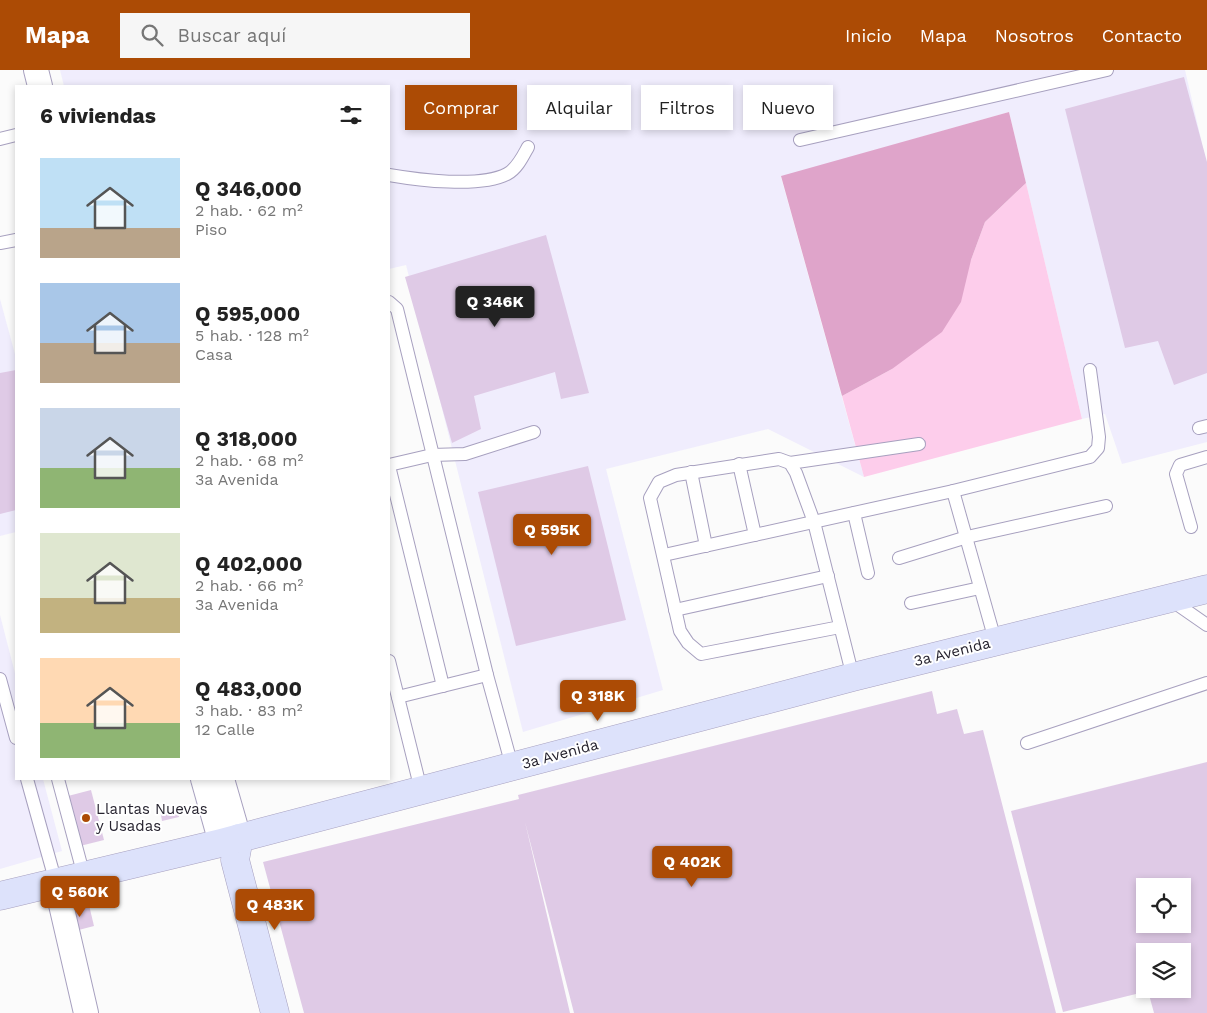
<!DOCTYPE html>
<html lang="es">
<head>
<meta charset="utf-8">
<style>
	body { margin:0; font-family:"Work Sans",sans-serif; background:#f6f6f6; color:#222; height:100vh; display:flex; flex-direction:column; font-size:19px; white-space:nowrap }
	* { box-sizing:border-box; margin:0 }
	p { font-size:16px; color:#767676 }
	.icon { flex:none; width:28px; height:28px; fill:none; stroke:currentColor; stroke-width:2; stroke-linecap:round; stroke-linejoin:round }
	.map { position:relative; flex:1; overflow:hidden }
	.sheet { position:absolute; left:15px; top:15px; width:375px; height:695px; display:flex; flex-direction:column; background:#fff; border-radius:0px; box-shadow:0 2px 8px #0003 }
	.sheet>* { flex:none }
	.top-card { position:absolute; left:405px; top:15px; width:475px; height:45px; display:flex; gap:10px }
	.controls { position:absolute; left:1136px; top:808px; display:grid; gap:10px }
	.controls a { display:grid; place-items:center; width:55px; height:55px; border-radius:0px; background:#fff; box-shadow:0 2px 8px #0003; font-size:25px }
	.price { position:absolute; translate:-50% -42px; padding:0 11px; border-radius:5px; background:#ac4b05; color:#fff; font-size:16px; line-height:32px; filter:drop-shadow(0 1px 2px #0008) }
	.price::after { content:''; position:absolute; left:50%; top:30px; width:15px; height:11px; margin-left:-8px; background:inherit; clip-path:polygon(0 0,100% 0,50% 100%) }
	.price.current { background:#222; color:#fff }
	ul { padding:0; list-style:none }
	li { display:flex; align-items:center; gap:15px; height:125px; padding:0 25px }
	li span { display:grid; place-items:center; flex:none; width:140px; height:100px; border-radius:0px; color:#555 }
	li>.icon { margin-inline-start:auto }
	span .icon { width:60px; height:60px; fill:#fffc; stroke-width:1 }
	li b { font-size:21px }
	h2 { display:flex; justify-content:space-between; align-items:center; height:60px; padding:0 25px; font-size:21px }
	.pill { padding:0 18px; border-radius:0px; background:#fff; box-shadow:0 2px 8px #0003; font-size:18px; line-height:45px }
	.pill.current { background:#ac4b05; color:#fff }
	header { display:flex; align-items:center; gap:30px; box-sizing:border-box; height:70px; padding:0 25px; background:#ac4b05; color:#fff }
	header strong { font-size:24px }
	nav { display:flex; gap:28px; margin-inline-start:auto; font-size:18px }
	.search { width:350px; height:45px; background:#f6f6f6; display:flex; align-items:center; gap:12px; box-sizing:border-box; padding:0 18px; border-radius:0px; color:#767676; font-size:19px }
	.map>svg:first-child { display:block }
	.built { fill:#f0edfd }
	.green { fill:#fdcdeb }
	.forest { fill:#dfa4ca }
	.building { fill:#dfcae6; fill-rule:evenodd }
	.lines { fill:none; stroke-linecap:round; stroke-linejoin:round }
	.lane-casing { stroke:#a7a0bf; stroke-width:14 }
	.street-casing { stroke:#a7a0bf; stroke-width:26 }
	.secondary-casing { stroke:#a7a0bf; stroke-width:29 }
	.lane { stroke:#fff; stroke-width:12 }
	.street { stroke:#fff; stroke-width:24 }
	.secondary { stroke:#dde2fb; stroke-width:28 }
	.poi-dot { fill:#ac4b05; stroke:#fff; stroke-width:2 }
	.labels { text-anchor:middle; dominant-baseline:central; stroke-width:4; stroke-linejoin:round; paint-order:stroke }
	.street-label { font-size:15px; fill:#26232f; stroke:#fff }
	.poi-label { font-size:15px; fill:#26232f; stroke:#fff; text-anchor:start }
</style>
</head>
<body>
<header>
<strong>Mapa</strong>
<div class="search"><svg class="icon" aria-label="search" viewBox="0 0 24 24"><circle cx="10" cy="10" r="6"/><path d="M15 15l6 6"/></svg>Buscar aquí</div>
<nav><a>Inicio</a><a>Mapa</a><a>Nosotros</a><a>Contacto</a></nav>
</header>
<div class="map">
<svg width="1207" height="943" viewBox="0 0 1207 943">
	<rect width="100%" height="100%" fill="#fbfbfb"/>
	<g class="built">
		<polygon points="60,0 1185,0 1207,95 1207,372 1122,394 1105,344 1082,349 1009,42 781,107 864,407 768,359 606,399 663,620 523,662 406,195 389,199 389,16 64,16"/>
		<polygon points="0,229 16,288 16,462 0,466"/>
		<polygon points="0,545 16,607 16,709 43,709 62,781 0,799"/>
	</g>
	<polygon class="green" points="1026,113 1082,349 864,407 842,326 892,299 971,190 985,152"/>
	<polygon class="forest" points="1009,42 1026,113 985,152 971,190 961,232 942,262 892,299 842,326 781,106"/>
	<g class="building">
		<polygon points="1184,7 1207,92 1207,303 1174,315 1158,271 1125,278 1065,39"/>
		<polygon points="546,165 589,323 561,329 555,302 474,326 481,359 452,373 405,207"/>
		<polygon points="16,300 16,440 0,444 0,303"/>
		<polygon points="588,396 626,550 516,576 478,422"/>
		<polygon points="932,621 937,644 957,639 964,664 983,660 1056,943 574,943 525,752 570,943 304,943 263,792 519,729 518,725"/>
		<path d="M1207,692V943H1154L1148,921L1063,942L1011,741ZM1145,816H1182V854H1145ZM1145,881H1182V919H1145Z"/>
		<polygon points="91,720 104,770 80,776 68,726"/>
		<polygon points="177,735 179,747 162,751 160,739"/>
		<polygon points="89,835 94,856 71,862 65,841"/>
	</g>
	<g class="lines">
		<defs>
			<g id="lane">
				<polyline points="0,69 16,65"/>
				<polyline points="800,70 1107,0"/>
				<path d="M389,105C418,110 480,118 507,104C517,99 523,86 528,77"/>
				<polyline points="0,173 16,170"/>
				<polyline points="389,232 397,239 487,605 512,696"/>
				<polyline points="1199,358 1207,356"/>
				<polyline points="790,393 919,374"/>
				<polyline points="739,394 755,465"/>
				<polyline points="389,395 432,385 465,384 534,362"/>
				<polyline points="389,396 443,616"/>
				<polyline points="691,402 706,476"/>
				<polyline points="953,421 995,570"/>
				<polyline points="854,443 868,503"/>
				<polyline points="1191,457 1176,404 1180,395 1207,387"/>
				<polyline points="664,485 953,421 1090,387 1098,378 1099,367 1090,300"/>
				<polyline points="899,488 967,467 1106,436"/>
				<polyline points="1171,530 1207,555"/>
				<polyline points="911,533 980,518"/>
				<polyline points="675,540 828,506"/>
				<polyline points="840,557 701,584 688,573 680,561 650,428 659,412 676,405 779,389 790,393 796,403 814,452 853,607"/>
				<polyline points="389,591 421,720"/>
				<polyline points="0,609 16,668"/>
				<polyline points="398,627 487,605"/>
				<polyline points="1027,673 1207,613"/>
				<polyline points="27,709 56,813"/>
				<polyline points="58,709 84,806"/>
			</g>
			<g id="street">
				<polyline points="36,0 40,16"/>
				<polyline points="203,709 221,773"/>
				<polyline points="222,709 239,768"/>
				<polyline points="56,813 86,943"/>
			</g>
			<g id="secondary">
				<polyline points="239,768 235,790 275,943"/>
				<polyline points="0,826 221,773 853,607 1207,519"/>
			</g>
		</defs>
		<use href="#lane" class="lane-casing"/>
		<use href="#street" class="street-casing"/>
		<use href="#secondary" class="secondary-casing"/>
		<use href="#lane" class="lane"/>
		<use href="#street" class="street"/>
		<use href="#secondary" class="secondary"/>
	</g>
	<circle class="poi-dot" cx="86" cy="748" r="5"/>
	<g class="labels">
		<g class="street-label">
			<text transform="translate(952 582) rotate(-14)">3a Avenida</text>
			<text transform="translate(560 684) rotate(-15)">3a Avenida</text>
		</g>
		<g class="poi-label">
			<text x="96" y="739">Llantas Nuevas<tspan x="96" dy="17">y Usadas</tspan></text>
		</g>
	</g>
</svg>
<div class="controls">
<a><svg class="icon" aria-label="locate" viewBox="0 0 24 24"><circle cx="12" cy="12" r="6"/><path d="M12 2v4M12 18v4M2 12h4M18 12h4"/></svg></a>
<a><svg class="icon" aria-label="layers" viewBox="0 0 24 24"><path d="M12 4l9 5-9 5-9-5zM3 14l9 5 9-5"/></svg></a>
</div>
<b class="price current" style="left:495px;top:258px">Q 346K</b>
<b class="price" style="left:552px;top:486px">Q 595K</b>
<b class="price" style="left:598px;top:652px">Q 318K</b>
<b class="price" style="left:692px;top:818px">Q 402K</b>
<b class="price" style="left:80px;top:848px">Q 560K</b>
<b class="price" style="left:275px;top:861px">Q 483K</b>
<div class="top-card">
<a class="pill current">Comprar</a>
<a class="pill">Alquilar</a>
<a class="pill">Filtros</a>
<a class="pill">Nuevo</a>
</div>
<section class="sheet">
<h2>6 viviendas<svg class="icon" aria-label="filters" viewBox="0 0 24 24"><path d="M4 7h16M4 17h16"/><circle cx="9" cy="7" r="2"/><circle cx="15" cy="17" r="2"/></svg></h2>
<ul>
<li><span style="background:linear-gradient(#bfe0f5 70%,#b9a48a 0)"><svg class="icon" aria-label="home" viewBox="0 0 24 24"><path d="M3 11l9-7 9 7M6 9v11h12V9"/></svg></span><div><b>Q 346,000</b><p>2 hab. · 62 m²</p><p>Piso</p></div></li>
<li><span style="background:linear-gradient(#a9c7e8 60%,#b9a48a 0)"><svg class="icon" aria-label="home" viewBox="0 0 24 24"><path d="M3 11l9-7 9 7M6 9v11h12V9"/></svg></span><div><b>Q 595,000</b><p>5 hab. · 128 m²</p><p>Casa</p></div></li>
<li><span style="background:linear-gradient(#c9d6e8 60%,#8fb573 0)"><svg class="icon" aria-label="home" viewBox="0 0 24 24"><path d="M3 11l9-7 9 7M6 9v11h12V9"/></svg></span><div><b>Q 318,000</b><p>2 hab. · 68 m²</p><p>3a Avenida</p></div></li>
<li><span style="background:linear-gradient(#dfe7d0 65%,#c2b280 0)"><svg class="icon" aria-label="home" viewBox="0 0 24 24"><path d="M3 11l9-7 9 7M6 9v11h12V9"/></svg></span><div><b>Q 402,000</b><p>2 hab. · 66 m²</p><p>3a Avenida</p></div></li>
<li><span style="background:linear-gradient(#ffd9b3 65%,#8fb573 0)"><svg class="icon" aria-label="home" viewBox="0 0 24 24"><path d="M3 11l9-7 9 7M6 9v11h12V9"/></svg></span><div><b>Q 483,000</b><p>3 hab. · 83 m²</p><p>12 Calle</p></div></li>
</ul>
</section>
</div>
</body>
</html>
